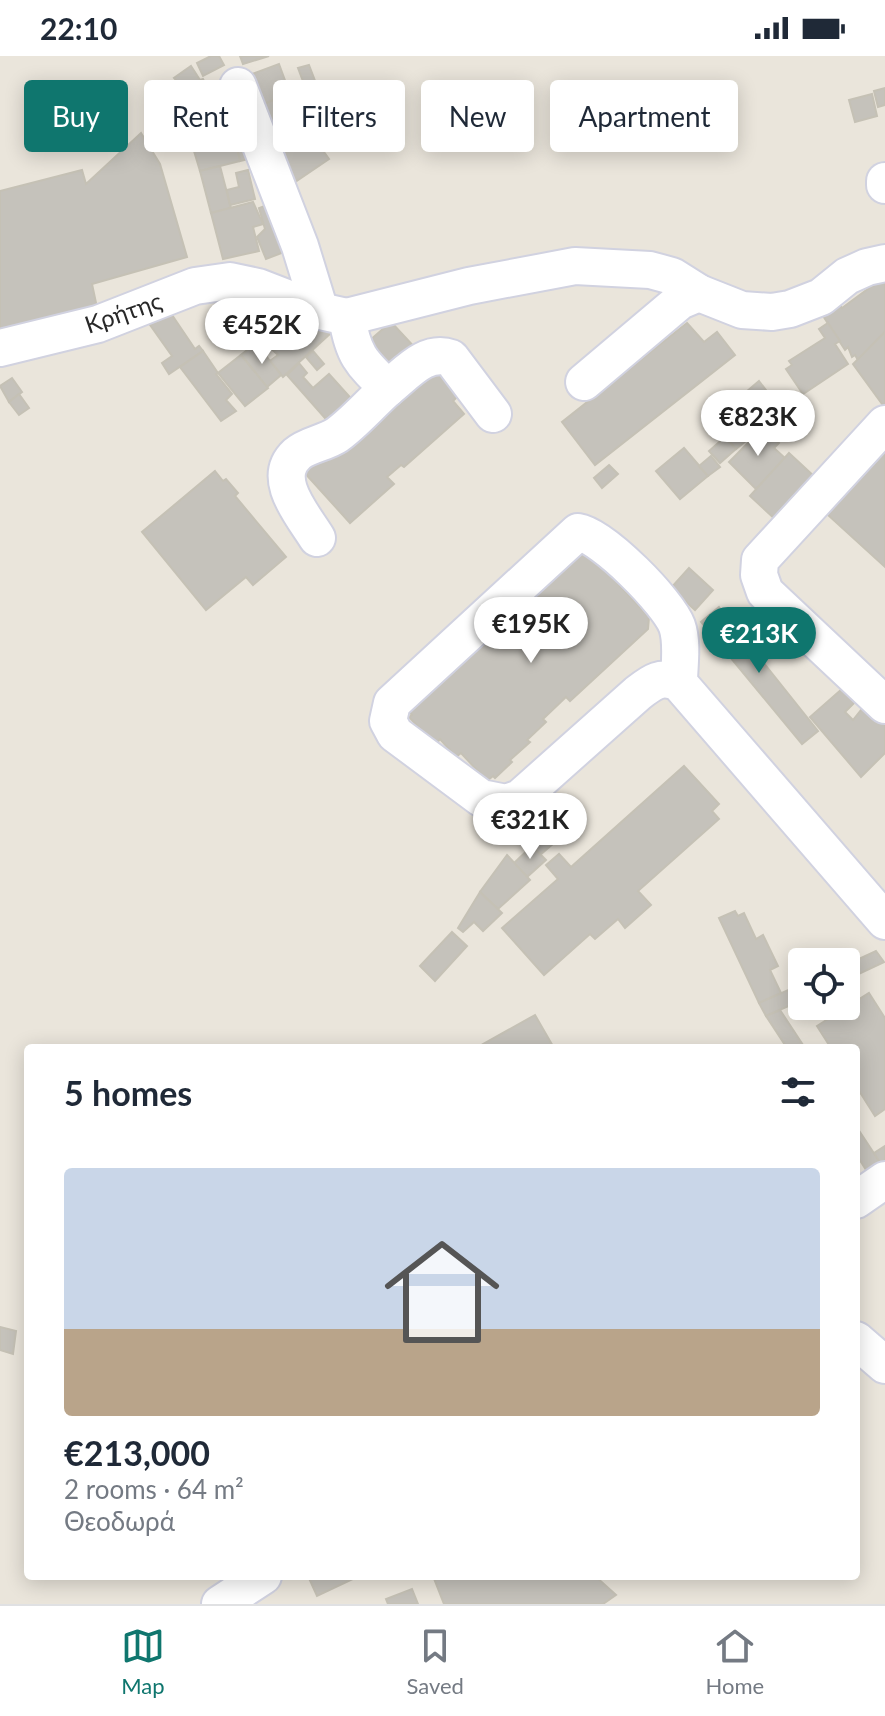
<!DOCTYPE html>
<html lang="en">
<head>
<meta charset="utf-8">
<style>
	body { margin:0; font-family:Lato,sans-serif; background:#f2f2f3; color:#1f2937; height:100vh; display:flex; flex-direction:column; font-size:30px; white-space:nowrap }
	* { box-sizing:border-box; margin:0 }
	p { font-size:26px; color:#747a83 }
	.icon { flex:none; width:44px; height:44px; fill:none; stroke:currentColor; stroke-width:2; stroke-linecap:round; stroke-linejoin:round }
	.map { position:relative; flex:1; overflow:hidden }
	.details { position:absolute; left:24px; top:988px; width:836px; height:536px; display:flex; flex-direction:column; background:#fff; border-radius:8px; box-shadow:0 4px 20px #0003 }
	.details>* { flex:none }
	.top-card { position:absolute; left:24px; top:24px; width:838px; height:72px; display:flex; gap:16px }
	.buttons { position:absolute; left:788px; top:892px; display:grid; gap:16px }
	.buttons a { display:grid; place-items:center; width:72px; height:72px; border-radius:8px; background:#fff; box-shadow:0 4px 20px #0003; font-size:40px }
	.price { position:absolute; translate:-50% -68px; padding:0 18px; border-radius:28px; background:#fff; color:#222; font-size:26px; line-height:52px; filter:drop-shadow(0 2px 4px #0008) }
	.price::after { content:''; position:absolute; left:50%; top:48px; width:24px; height:18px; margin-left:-12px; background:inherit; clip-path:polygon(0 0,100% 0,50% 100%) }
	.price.active { background:#0f766e; color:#fff }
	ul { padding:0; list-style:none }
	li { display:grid; align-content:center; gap:16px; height:424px; padding:0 40px }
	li+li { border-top:2px solid #e0e1e3 }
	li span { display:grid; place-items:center; height:248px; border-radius:8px; color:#555 }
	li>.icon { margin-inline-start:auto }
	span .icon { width:144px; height:144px; fill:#fffc; stroke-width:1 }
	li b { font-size:34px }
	h2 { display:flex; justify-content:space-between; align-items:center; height:96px; padding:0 40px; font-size:34px }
	.chip { padding:0 28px; border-radius:8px; background:#fff; box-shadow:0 4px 20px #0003; font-size:28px; line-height:72px }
	.chip.active { background:#0f766e; color:#fff }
	.status { display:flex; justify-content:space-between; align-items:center; height:56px; padding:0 40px; background:#fff; direction:ltr }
	.status svg { height:22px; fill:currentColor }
	.dock { display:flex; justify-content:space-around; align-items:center; height:112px; border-top:2px solid #e0e1e3; background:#fff; font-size:22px; color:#747a83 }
	.dock a { display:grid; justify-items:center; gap:4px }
	.dock .active { color:#0f766e }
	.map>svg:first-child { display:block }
	.building { fill:#c5c2bb; stroke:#c5c1b5; stroke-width:2 }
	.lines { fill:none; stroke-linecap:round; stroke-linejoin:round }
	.minor-casing { stroke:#d1d2e0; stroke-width:40 }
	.minor { stroke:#fff; stroke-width:36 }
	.labels { text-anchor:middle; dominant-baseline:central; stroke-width:8; stroke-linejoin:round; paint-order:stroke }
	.street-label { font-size:24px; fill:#282828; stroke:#fff }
</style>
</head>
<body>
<div class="status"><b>22:10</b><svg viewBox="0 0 49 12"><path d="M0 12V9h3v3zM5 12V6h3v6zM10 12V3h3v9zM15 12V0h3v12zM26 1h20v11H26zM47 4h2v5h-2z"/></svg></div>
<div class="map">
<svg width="885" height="1548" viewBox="0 0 885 1548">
	<rect width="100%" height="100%" fill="#eae5db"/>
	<g class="building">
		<polygon points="211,0 219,0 224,9 203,20 197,7"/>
		<polygon points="240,0 269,0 243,8"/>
		<polygon points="279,8 290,38 254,52 244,21"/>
		<polygon points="309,9 322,43 312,49 298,12"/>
		<polygon points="191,10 200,24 203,23 213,43 199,49 206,66 179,75 173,56 166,58 163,48 171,45 168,37 183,32 174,22"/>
		<polygon points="885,32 885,49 878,51 874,35"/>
		<polygon points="224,38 240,74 214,85 199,49"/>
		<polygon points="288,38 290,47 274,52 280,72 270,76 259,50"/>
		<polygon points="872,38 877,60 855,66 849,44"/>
		<polygon points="322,43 333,59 304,78 293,62"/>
		<polygon points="323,65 329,81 319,89 329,103 295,126 276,97"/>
		<polygon points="141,77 160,108 187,201 92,228 99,261 0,285 0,135 82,114 86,128"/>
		<polygon points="252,81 257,101 240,105 235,85"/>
		<polygon points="235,85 240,105 200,115 194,95"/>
		<polygon points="220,110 231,152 211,157 200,115"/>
		<polygon points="248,114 255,143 230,149 227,134 239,131 236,117"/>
		<polygon points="278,145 292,193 266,203 257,181 265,173 259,152"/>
		<polygon points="253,146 263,168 253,171 259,195 223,203 211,157"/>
		<polygon points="885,226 885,276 858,304 855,299 852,301 848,291 845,294 818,252 835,242 842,252 872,230"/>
		<polygon points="168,253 195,293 199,290 203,295 169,318 162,307 172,300 148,266"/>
		<polygon points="234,258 253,276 239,287 223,265"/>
		<polygon points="283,265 332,276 283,321 270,305 278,299 263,285"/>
		<polygon points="391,266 418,295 396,315 369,285"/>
		<polygon points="687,267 704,286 717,276 735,299 595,409 562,366"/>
		<polygon points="828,267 840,285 835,288 848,308 803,338 786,313 792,309 789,305 825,282 819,273"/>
		<polygon points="885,276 885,352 853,308"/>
		<polygon points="251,291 258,299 263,296 281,319 267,331 241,299"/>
		<polygon points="203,295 218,317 216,318 232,338 226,344 236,355 221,365 180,311"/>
		<polygon points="313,295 324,308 317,314 306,301"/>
		<polygon points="241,299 268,332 245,350 218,317"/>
		<polygon points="299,307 307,317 303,321 313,332 329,318 356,348 332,370 287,319"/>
		<polygon points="432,311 458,340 453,345 464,358 404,411 401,409 387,421 394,428 350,467 303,415"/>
		<polygon points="12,322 22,336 9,346 0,330"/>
		<polygon points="759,325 782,355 736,393 712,365"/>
		<polygon points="19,338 29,352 19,359 9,346"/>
		<polygon points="764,371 779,387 774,392 785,402 756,433 729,406"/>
		<polygon points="725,381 736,393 720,407 709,395"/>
		<polygon points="684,392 708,420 680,443 656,415"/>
		<polygon points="883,394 885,395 885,511 816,448"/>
		<polygon points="789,397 816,422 776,464 750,440"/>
		<polygon points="711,400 720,411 708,420 699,410"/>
		<polygon points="609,409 618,418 602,432 594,422"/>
		<polygon points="215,415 223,425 226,423 238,437 235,440 286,501 253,529 246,521 206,554 142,476"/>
		<polygon points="582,493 618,511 610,519 649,561 648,573 570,645 566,641 543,663 546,666 527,684 530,686 510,704 512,706 495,722 493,720 487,725 461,697 456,701 440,683 435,689 409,661 412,659 406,652"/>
		<polygon points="689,512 713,534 695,554 671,532"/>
		<polygon points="719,551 818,675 802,688 701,566"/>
		<polygon points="843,632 857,644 845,656 853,664 869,644 885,658 885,697 861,721 810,661"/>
		<polygon points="684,710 719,748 712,755 719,763 638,835 651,849 625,872 618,863 595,883 590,878 544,919 502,872 558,823 546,809 559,798 571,811"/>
		<polygon points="547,780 554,787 540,799 534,792"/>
		<polygon points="532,790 546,804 527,821 514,807"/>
		<polygon points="507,799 530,824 498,853 480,836"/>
		<polygon points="480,836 502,857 483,875 474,866 463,876 458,872"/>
		<polygon points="735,855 738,860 744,857 756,883 763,879 778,910 770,914 781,937 759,947 719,862"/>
		<polygon points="452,876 467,890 435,925 420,910"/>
		<polygon points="876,895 884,906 846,924 846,909"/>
		<polygon points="802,928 802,944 766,960 759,947"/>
		<polygon points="869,937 885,962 885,1053 875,1060 856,1030 856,992 831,992 817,970"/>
		<polygon points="780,954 805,992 787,992 766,960"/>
		<polygon points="535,959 554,992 476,992"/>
		<polygon points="856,1070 881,1108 868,1117 856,1098"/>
		<polygon points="885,1090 885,1106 881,1108 874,1097"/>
		<polygon points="0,1271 16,1275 13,1298 0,1294"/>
		<polygon points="308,1520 359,1520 317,1540"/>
		<polygon points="433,1520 595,1520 616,1539 603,1548 444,1548"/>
		<polygon points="412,1533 418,1548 388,1548 386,1543"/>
	</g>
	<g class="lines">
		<defs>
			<g id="minor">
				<polyline points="238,30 300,190 320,255"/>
				<polyline points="885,125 885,129"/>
				<polyline points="347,261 469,230 575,210 650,214 672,220 699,237 742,254 772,256 790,253 821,241 847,220 867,211 885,207"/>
				<path d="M0,292L98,268L195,230L230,225L258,231L320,255L347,261C353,298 360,306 388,332C407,317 426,293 451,302L493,358"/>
				<polyline points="584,326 680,245 699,237"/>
				<polyline points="885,368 760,504 759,519 765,536 885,649"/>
				<path d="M317,482C303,459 270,423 297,398C307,389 325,387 337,379C355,366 371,347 388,332"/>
				<path d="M679,627C679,610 683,587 677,570C668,546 603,480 578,476L392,647L388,665L395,678L481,742L506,747L520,742L638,637C652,626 661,619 679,627L885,865"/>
				<polyline points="856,1144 885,1124"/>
				<polyline points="856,1284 885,1309"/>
				<polyline points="220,1548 263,1520"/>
			</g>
		</defs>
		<use href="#minor" class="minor-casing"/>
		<use href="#minor" class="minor"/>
	</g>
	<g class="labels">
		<g class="street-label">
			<text transform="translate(123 256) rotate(-19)">Κρήτης</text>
		</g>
	</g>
</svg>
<div class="buttons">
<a><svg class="icon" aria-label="locate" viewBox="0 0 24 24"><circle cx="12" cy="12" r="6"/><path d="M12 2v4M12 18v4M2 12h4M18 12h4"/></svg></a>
</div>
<b class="price" style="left:262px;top:310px">€452K</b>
<b class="price" style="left:758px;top:402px">€823K</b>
<b class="price" style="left:531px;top:609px">€195K</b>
<b class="price active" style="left:759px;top:619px">€213K</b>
<b class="price" style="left:530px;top:805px">€321K</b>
<div class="top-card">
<a class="chip active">Buy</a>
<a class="chip">Rent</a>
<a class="chip">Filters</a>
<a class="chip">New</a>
<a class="chip">Apartment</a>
</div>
<section class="details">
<h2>5 homes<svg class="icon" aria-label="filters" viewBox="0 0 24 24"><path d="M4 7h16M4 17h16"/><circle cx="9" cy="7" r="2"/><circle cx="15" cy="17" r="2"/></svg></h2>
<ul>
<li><span style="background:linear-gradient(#c9d6e8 65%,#b9a48a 0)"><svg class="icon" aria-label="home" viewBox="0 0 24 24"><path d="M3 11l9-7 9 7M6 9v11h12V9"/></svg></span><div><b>€213,000</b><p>2 rooms · 64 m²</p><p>Θεοδωρά</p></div></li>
</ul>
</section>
</div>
<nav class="dock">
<a class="active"><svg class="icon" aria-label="map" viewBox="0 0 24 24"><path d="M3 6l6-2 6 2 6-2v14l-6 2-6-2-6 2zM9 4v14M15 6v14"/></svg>Map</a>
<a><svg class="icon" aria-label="saved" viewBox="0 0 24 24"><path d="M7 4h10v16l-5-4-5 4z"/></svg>Saved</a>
<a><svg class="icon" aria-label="home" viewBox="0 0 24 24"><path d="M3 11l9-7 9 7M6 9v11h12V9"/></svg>Home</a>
</nav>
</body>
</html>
